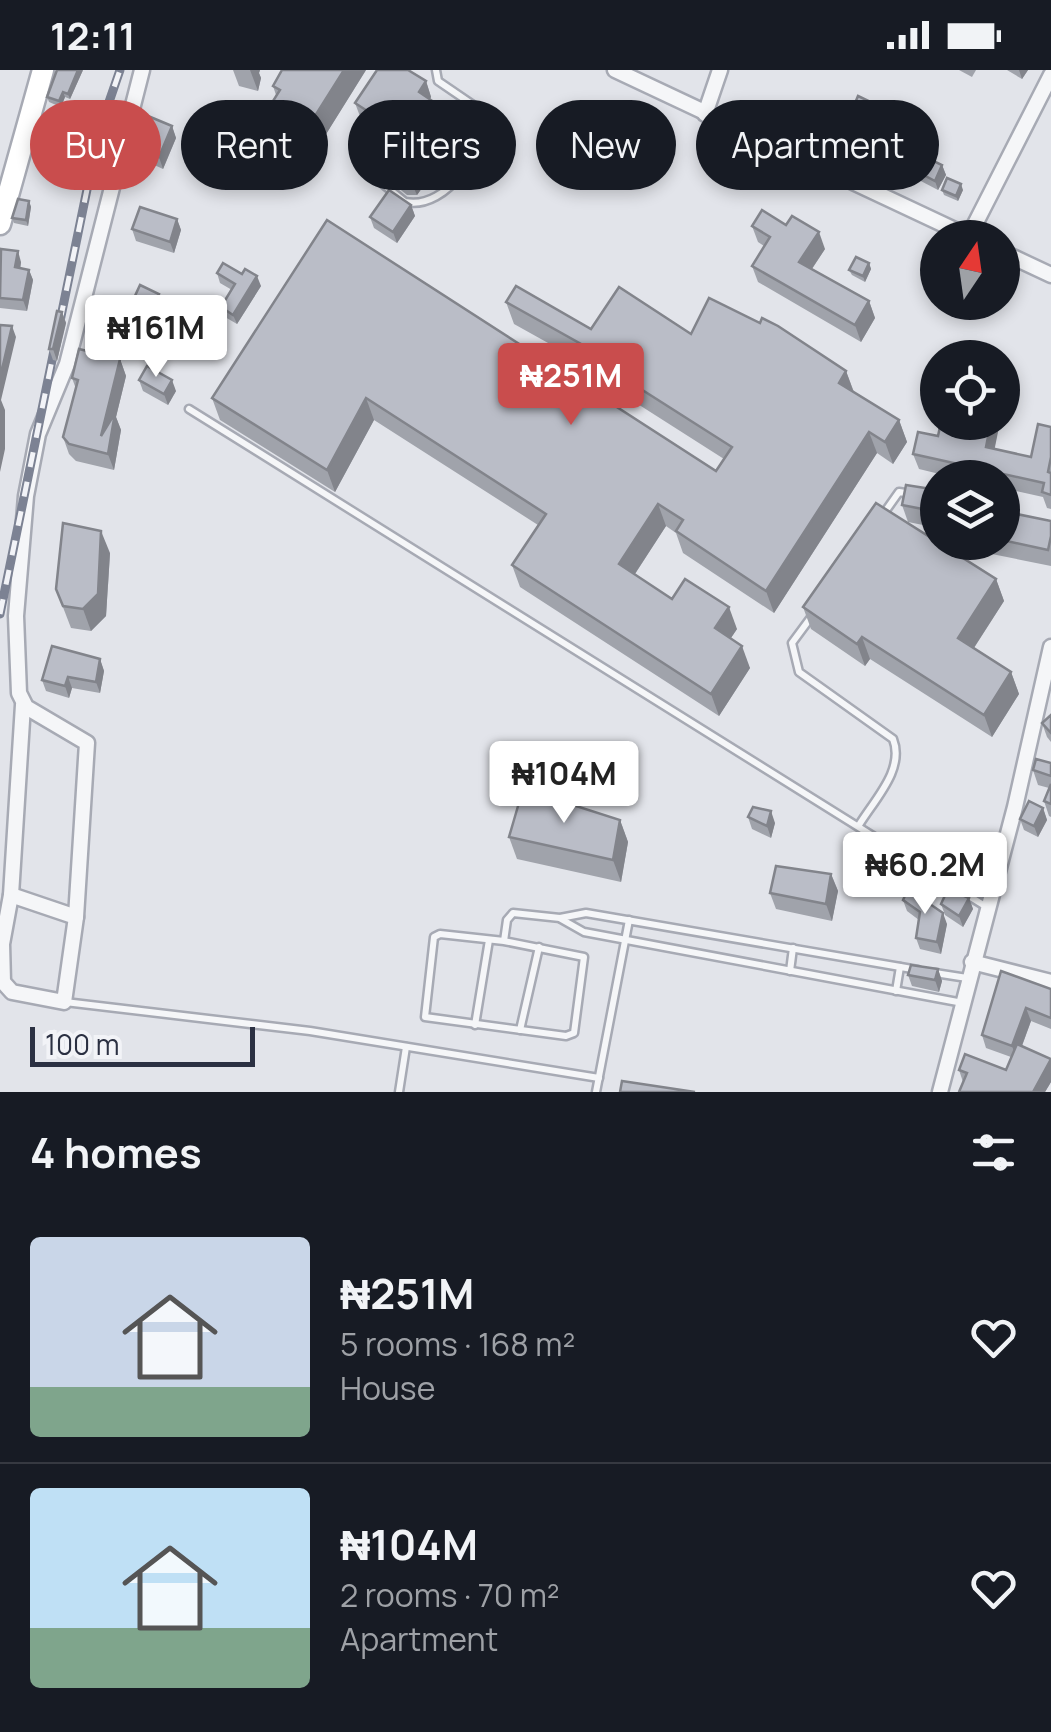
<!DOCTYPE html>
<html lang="en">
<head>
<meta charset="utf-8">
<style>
	body { margin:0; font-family:Manrope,sans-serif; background:#20242c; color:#f1f3f6; height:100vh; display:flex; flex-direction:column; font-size:38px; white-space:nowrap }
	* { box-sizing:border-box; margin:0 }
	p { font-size:32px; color:#9ea1a6 }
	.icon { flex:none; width:55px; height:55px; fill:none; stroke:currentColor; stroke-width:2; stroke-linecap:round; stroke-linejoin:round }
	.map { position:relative; height:1022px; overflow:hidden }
	.details { display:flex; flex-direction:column; background:#171b24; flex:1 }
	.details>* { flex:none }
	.hud { position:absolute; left:30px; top:30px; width:992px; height:90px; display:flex; gap:20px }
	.needle { width:65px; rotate:13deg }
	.buttons { position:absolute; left:920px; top:150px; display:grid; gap:20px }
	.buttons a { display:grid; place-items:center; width:100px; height:100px; border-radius:50%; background:#171b24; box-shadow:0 5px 15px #0003; font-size:50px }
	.scale { position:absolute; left:30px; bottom:25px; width:225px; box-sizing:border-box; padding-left:10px; border:5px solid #2b3042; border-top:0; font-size:28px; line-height:35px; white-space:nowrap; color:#2b3042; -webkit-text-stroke:8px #f2f3f7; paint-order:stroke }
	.price { position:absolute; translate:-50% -85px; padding:0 22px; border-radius:10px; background:#fff; color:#222; font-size:32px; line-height:65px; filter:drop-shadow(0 2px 5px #0008) }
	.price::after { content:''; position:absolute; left:50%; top:60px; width:30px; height:22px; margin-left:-15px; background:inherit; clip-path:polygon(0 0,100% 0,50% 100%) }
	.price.active { background:#c94d4d; color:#fff }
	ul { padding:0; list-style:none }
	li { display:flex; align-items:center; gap:30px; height:250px; padding:0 30px }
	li+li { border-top:2px solid #363941 }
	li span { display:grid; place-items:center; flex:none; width:280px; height:200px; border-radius:10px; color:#555 }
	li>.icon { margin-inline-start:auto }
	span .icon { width:120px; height:120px; fill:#fffc; stroke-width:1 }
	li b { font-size:42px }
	h2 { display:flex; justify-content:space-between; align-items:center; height:120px; padding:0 30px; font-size:42px }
	.chip { padding:0 35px; border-radius:45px; background:#171b24; box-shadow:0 5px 15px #0003; font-size:35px; line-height:90px }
	.chip.active { background:#c94d4d; color:#fff }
	.status { display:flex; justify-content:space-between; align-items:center; height:70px; padding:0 50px; background:#171b24; direction:ltr }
	.status svg { height:28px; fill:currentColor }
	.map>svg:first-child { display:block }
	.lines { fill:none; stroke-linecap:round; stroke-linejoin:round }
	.lane-casing { stroke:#a7aab4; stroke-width:11 }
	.street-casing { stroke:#a7aab4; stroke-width:19 }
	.secondary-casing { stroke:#a7aab4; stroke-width:25 }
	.lane { stroke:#f5f6f8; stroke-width:6 }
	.street { stroke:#f5f6f8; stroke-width:14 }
	.secondary { stroke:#fff; stroke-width:20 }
	.rail-casing { stroke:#7c8293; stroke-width:9 }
	.rail { stroke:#f2f3f7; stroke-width:5; stroke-dasharray:15; stroke-linecap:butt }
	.wall { fill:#a0a3ab }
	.shaded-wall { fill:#82848b }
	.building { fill:#babdc7; stroke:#82848b; stroke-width:2.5 }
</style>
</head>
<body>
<div class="status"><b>12:11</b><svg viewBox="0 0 49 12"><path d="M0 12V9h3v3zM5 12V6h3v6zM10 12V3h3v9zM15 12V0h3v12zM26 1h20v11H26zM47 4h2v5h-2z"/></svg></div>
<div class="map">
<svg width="1051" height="1022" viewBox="0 0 1051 1022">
	<rect width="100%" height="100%" fill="#e2e4ea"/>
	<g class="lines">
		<defs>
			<g id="lane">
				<path d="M383,114L405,132C448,141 489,76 479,39L438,11L436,0"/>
				<polyline points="189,339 985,836"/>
				<polyline points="882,446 899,422 912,424"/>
				<path d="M812,546L792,573L799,602L893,669C905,699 875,729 859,755"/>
				<polyline points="561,849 584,862 963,933"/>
				<polyline points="504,871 584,887 574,963 566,966 425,947 434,867 440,864 504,871 507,850 513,843 560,848 586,843 918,900"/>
				<polyline points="790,901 793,878"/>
				<polyline points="935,903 967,908"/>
				<polyline points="896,921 900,897"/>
				<polyline points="65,932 310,961 599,1008"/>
				<polyline points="475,955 489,870"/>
				<polyline points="520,960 539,877"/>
				<polyline points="399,1022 406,977"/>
				<polyline points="596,1022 629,850"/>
			</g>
			<g id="street">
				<polyline points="615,0 972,168"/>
				<polyline points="705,44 720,0"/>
				<polyline points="969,166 1051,5"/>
				<polyline points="1002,182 1051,205"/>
				<polyline points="23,635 11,825 76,847"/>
				<polyline points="11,825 2,874 3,912 12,922 64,932 76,847 87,673 26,637 19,623 16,546 26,426 38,364 67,294 142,0"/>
				<polyline points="972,892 1051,912"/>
				<polyline points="940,1022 1015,737 1051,577"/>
			</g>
			<polyline id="secondary" points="0,154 43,0"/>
		</defs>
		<use href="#lane" class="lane-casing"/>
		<use href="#street" class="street-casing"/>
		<use href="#secondary" class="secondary-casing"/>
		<use href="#lane" class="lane"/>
		<use href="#street" class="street"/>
		<use href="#secondary" class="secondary"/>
		<defs>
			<polyline id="rail" points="0,544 99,61 120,0"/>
		</defs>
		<use href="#rail" class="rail-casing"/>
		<use href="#rail" class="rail"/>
	</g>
	<g class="wall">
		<polygon points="83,0 70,29 65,27 61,37 49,32 47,27"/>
		<polygon points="233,0 260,0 259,3 261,8 258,21 239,16"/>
		<polygon points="366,0 318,77 281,54 273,31 276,25 273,16"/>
		<polygon points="959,0 976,0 972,7"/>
		<polygon points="1007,0 1028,0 1022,9"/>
		<polygon points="426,11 431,27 430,29 456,47 462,62 448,82 412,58 401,74 361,49 355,33"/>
		<polygon points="853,38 877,44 870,61 875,73 869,86 834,69 830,58"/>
		<polygon points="172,56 176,68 163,99 139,88 135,77"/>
		<polygon points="890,87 942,95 946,105 938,120 894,97"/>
		<polygon points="371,88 427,111 417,125 407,125 375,99"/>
		<polygon points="942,120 963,120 958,131 944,125"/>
		<polygon points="29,131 31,137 28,156 14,153 12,148"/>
		<polygon points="411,135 415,146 397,173 374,158 370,147"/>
		<polygon points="177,149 181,160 174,183 136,171 132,159"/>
		<polygon points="327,150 716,401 724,389 586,301 584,293 514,254 506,232 591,259 691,264 846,301 854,322 899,350 907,372 893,394 877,383 774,543 683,483 676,463 666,456 635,504 672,529 737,559 730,569 750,598 719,646 520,517 512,495 538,455 374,350 335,422 220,350 212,328"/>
		<polygon points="752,156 825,179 812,199 869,231 875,248 861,272 758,212 752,196 764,176 758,172"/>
		<polygon points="0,186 21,192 20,198 29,200 33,210 27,241 0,238"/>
		<polygon points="869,193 871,199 865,212 852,205 849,200"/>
		<polygon points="217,203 261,216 237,254 225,247 221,237 232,220 220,213"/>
		<polygon points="163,235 147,270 128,261 124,250"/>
		<polygon points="62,242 66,253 57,291 53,290 49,279"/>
		<polygon points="120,289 126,306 116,347 121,360 114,400 76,391 69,384 63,367 76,319 72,308"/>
		<polygon points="139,310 176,321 168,335 143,321"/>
		<polygon points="1051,357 1051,439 1047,438 1043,427 1002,418 1002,408 956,408 919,399 913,384 995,379 1031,387"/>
		<polygon points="938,420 938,458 908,452 902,435"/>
		<polygon points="1002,441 1051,451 1051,496 972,480 969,472 1002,472"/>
		<polygon points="110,483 106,546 91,561 71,558 56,519"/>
		<polygon points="996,509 1004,531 974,578 1011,602 1019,624 992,667 870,589 865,596 811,559 803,537"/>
		<polygon points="100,589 104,601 100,623 72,618 69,628 46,621 42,610"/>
		<polygon points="1051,645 1051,672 1047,667 1042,653"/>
		<polygon points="1051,693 1051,747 1049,746 1044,731 1049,718 1038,715 1033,700"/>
		<polygon points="1043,738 1047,750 1038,767 1024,760 1020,749"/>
		<polygon points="748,747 775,753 771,768 752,759"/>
		<polygon points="620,750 628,772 621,812 517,789 509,767"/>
		<polygon points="831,804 838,821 832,851 776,839 770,823"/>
		<polygon points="969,828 973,839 963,857 945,845 941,834"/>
		<polygon points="903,830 947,854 941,884 920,879 916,868 919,850 907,841"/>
		<polygon points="938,899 942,911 939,922 912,916 908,905"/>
		<polygon points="1051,919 1051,959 1031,951 1022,976 1051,989 1051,1012 1045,1022 959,1022 963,1012 959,1000 1006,1000 1011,987 986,978 982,965"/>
	</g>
	<g class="shaded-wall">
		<polygon points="78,0 83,0 70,29 68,24"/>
		<polygon points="250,0 260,0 259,3 261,8 258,21"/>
		<polygon points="344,0 366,0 318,77 310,54"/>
		<polygon points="1019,0 1028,0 1022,9"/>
		<polygon points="426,11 431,27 425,38 419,22"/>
		<polygon points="63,22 65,27 61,37 59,31"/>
		<polygon points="873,33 877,44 866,69 862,58"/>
		<polygon points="406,42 412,58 401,74 395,59"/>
		<polygon points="456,47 462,62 448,82 442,67"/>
		<polygon points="172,56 176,68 163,99 159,87"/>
		<polygon points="871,62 875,73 869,86 865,75"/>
		<polygon points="942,95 946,105 938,120 935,111"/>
		<polygon points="423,100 427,111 417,125 412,114"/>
		<polygon points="961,114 963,120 958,131 956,126"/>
		<polygon points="29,131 31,137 28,156 26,150"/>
		<polygon points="411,135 415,146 397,173 393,162"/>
		<polygon points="177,149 181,160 174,183 170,172"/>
		<polygon points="819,162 825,179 805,209 799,192"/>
		<polygon points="18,181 21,192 19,208 15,197"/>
		<polygon points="869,193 871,199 865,212 863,206"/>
		<polygon points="29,200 33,210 27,241 23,230"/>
		<polygon points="257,206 261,216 237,254 233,245"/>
		<polygon points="159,224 163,235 147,270 143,259"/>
		<polygon points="869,231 875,248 861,272 855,255"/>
		<polygon points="62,242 66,253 57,291 53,279"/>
		<polygon points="12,256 16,267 1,330 5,340 5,379 0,402 0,308"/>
		<polygon points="120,289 126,306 116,347 121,360 114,400 101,366"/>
		<polygon points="846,301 854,323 839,313"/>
		<polygon points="172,310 176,321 168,335 164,324"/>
		<polygon points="366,328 374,350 335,422 327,400"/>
		<polygon points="899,350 907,372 893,394 885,372"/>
		<polygon points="991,352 1000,352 992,392 986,377"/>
		<polygon points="869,362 877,383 774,543 766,521"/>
		<polygon points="658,434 666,456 627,516 619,494"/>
		<polygon points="101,461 110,483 106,546 91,561 83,539"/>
		<polygon points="996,509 1004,531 966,590 958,568"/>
		<polygon points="729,537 737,559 723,580 715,558"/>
		<polygon points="862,567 870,589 865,596 857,574"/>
		<polygon points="742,576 750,598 719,646 711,624"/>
		<polygon points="100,589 104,601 100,623 96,612"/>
		<polygon points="1011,602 1019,624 992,667 984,645"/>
		<polygon points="68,607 72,618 69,628 65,616"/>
		<polygon points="1043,738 1047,750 1038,767 1034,756"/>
		<polygon points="771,741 775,753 771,768 767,756"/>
		<polygon points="620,750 628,772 621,812 613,790"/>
		<polygon points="831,804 838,821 832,851 826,834"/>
		<polygon points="969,828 973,839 963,857 959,846"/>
		<polygon points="943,843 947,854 941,884 937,872"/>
		<polygon points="938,899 942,911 939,922 935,910"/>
		<polygon points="1026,938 1031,951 1017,989 1012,976"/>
		<polygon points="1051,990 1051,1012 1045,1022 1033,1022"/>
	</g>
	<g class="building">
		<polygon points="57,0 78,0 68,24 63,22 59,31 47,27"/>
		<polygon points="282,0 344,0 310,54 273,31 280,20 273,16"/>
		<polygon points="377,0 408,0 426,11 419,22 456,47 442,67 406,42 395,59 355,33"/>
		<polygon points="858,26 873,33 862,58 871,62 865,75 830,58 842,32 853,38"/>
		<polygon points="148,46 172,56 159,87 135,77"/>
		<polygon points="383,71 423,100 412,114 403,114 371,88"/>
		<polygon points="898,74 942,95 935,111 890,87"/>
		<polygon points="947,108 961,114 956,126 942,120"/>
		<polygon points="389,120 411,135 393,162 370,147"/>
		<polygon points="18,129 29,131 26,150 12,148"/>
		<polygon points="140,137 177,149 170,172 132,159"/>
		<polygon points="762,140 786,155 792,146 819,162 799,192 869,231 855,255 752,196 770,167 752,156"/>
		<polygon points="327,150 716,401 732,377 578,279 581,274 506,232 516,216 591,259 619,217 691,264 709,228 760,253 762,248 778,256 846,301 839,313 899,350 885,372 869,362 766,521 676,461 683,450 658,434 619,494 672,529 685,509 729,537 715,558 742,576 711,624 512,495 546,444 366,328 327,400 212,328"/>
		<polygon points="1,179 18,181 15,197 29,200 23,230 0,228"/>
		<polygon points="856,187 869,193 863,206 849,200"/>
		<polygon points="223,193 242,204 245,199 257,206 233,245 221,237 235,214 217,203"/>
		<polygon points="140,215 159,224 143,259 124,250"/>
		<polygon points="57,241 62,242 53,279 49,279"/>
		<polygon points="0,255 12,256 0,308"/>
		<polygon points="79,279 120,289 101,366 115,343 108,384 69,374 63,367 78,310 72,308"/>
		<polygon points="147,296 172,310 164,324 139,310"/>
		<polygon points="941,352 991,352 986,377 1031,387 1038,354 1051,357 1051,387 1048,402 1051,403 1051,425 1042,422 1044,413 913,384 918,362 938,366"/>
		<polygon points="906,415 938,420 938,442 902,435"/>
		<polygon points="876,433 996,509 958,568 1011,602 984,645 862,567 857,574 803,537"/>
		<polygon points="1002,441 1051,451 1051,466 1048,480 1002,470"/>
		<polygon points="63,453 101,461 98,524 83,539 63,536 56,519"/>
		<polygon points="52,576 100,589 96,612 68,607 65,616 42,610"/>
		<polygon points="1051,645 1051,663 1042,653"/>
		<polygon points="1036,689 1051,693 1051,706 1033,700"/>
		<polygon points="1051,714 1051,734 1044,731"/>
		<polygon points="523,719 620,750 613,790 509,767"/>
		<polygon points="1029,731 1043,738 1034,756 1020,749"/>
		<polygon points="753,737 771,741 767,756 748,747"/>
		<polygon points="776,796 831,804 826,834 770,823"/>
		<polygon points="908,819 943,843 937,872 916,868 920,842 903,830"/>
		<polygon points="948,819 969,828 959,846 941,834"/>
		<polygon points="911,895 938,899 935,910 908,905"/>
		<polygon points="1001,901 1051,919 1051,948 1026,938 1012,976 982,965"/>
		<polygon points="1017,974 1051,989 1033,1022 959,1022 967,1003 959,1000 965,984 1006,1000"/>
		<polygon points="622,1011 695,1022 620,1022"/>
	</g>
</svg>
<div class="buttons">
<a><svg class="needle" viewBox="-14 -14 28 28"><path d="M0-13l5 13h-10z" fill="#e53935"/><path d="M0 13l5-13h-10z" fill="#9ea1a6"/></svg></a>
<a><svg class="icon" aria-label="locate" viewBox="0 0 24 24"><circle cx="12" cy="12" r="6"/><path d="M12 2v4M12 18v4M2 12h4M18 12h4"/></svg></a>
<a><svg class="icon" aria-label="layers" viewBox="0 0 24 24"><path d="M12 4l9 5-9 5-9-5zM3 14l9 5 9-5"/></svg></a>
</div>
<div class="scale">100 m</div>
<b class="price" style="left:156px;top:310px">₦161M</b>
<b class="price active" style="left:571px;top:358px">₦251M</b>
<b class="price" style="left:564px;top:756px">₦104M</b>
<b class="price" style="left:925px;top:847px">₦60.2M</b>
<div class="hud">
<a class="chip active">Buy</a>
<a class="chip">Rent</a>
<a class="chip">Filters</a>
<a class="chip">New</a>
<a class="chip">Apartment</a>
</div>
</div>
<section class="details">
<h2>4 homes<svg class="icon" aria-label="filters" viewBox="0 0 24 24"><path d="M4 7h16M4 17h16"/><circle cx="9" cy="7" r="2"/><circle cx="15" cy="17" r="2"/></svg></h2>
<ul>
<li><span style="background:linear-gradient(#c9d6e8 75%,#7fa58c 0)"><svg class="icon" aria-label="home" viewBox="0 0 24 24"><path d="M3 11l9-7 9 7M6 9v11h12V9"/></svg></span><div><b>₦251M</b><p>5 rooms · 168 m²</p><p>House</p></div><svg class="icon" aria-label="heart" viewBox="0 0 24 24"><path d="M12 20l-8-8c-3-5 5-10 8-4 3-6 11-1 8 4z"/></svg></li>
<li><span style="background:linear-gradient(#bfe0f5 70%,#7fa58c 0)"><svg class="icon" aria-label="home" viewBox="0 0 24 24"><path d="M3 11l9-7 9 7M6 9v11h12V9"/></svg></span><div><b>₦104M</b><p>2 rooms · 70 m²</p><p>Apartment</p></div><svg class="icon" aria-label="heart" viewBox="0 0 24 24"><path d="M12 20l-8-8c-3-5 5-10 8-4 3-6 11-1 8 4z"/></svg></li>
</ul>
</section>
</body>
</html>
